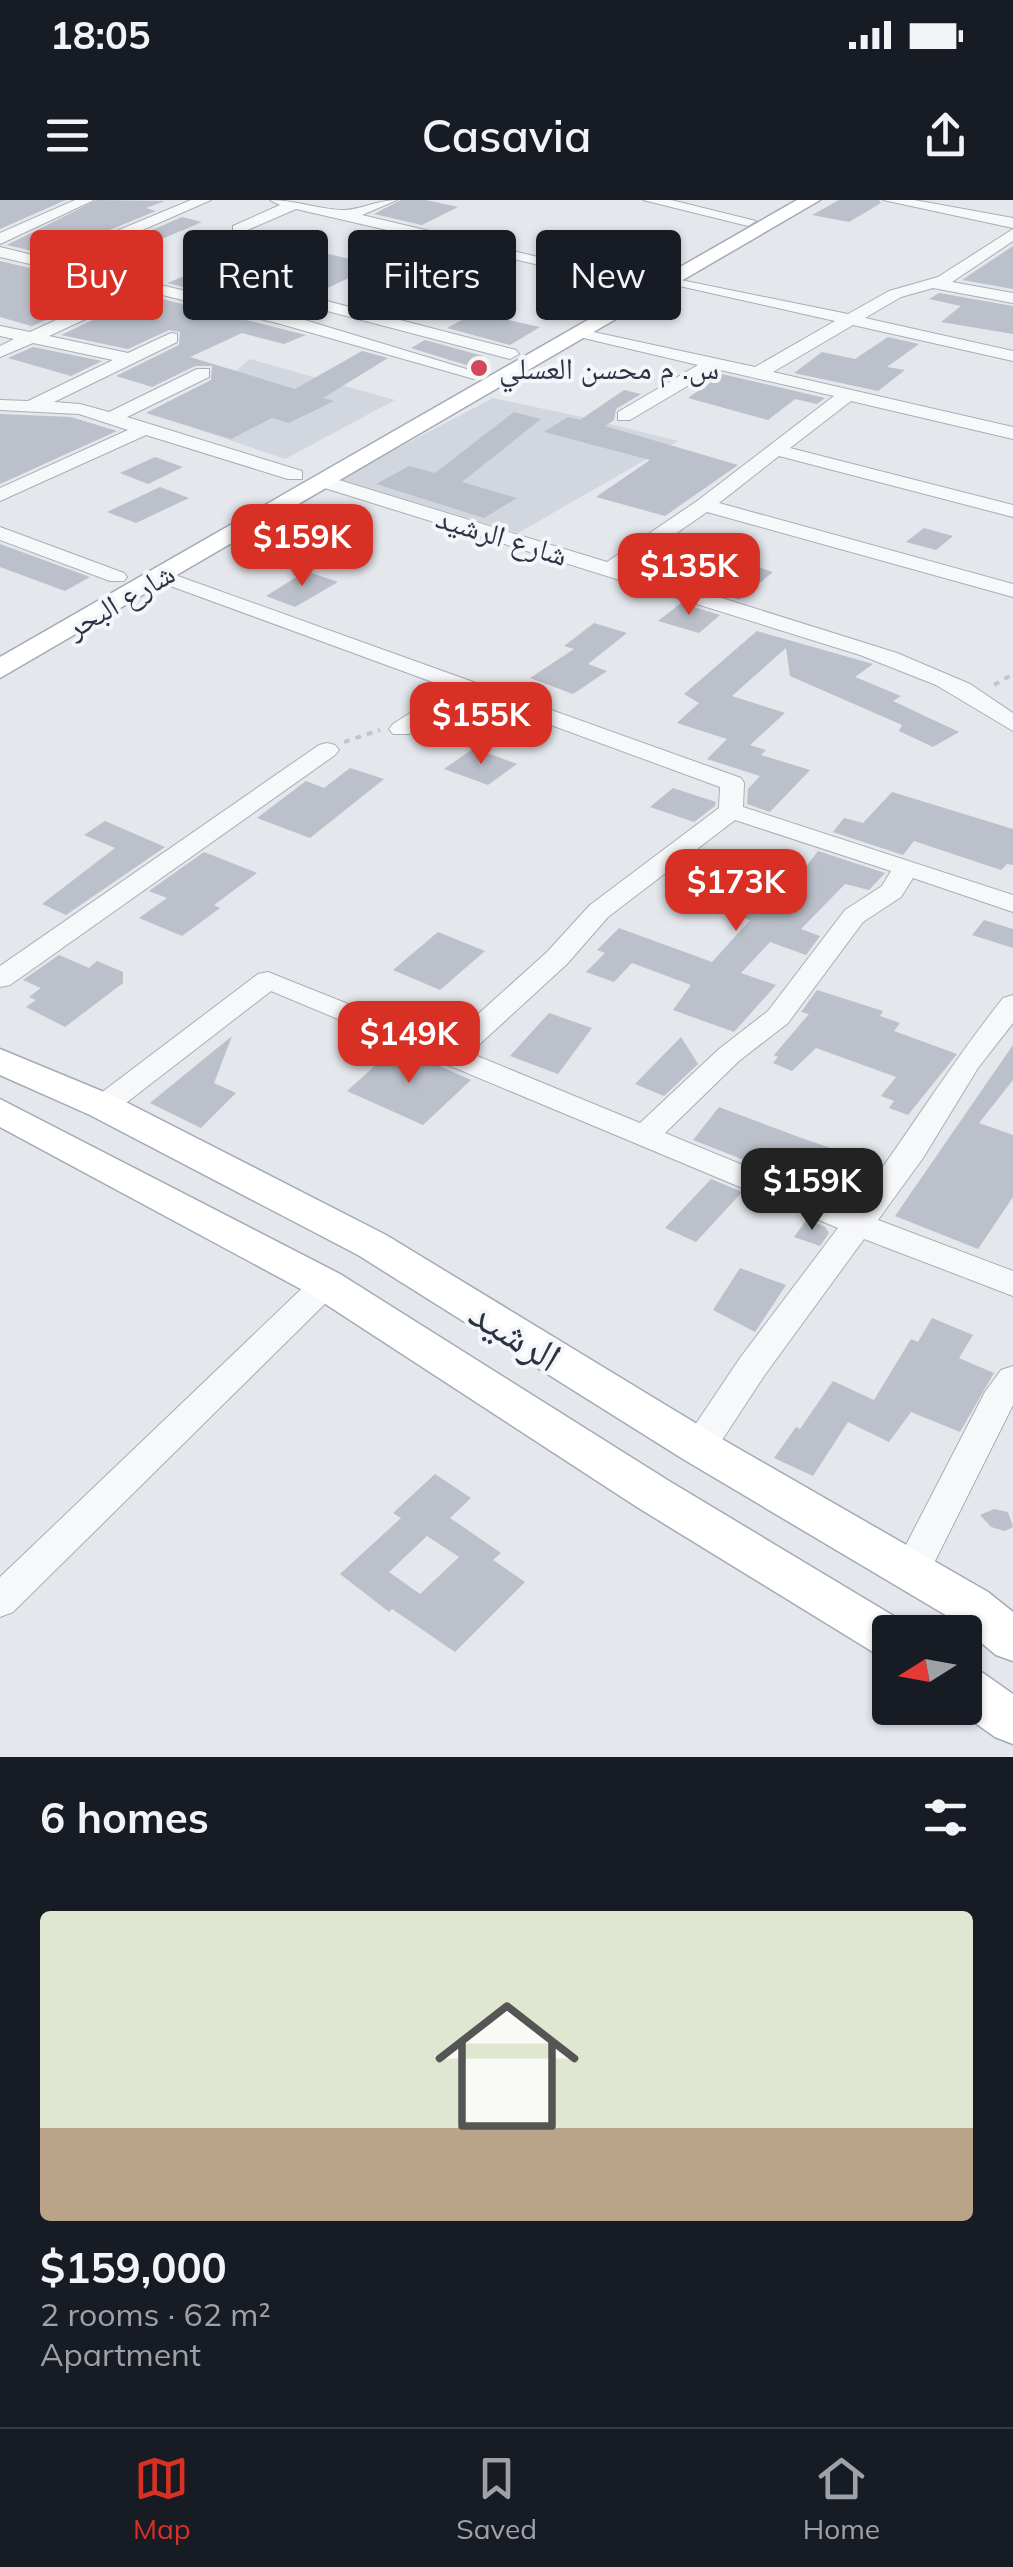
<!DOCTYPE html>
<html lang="en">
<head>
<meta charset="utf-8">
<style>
	body { margin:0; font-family:Mulish,"Noto Naskh Arabic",sans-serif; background:#20242c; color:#f1f3f6; height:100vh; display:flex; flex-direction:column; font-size:38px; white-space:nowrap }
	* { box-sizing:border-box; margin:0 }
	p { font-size:32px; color:#9ea1a6 }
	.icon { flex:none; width:55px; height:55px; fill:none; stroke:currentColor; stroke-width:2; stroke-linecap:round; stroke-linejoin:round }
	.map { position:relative; height:1557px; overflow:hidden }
	.panel { display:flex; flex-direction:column; background:#171b24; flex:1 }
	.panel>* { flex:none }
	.banner { position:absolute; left:30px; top:30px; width:955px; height:90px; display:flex; gap:20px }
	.needle { width:65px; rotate:259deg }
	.buttons { position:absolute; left:872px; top:1415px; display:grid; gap:20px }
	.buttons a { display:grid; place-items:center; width:110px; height:110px; border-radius:10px; background:#171b24; box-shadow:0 2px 8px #0004; font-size:50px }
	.price { position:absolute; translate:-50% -85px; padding:0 22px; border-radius:20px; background:#d93025; color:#fff; font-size:32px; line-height:65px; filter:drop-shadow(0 2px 5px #0008) }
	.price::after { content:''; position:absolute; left:50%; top:60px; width:30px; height:22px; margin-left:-15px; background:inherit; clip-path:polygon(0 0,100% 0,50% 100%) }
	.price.selected { background:#222; color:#fff }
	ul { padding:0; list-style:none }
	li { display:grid; align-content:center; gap:20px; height:530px; padding:0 40px }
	li span { display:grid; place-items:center; height:310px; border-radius:10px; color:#555 }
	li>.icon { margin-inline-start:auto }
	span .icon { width:180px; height:180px; fill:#fffc; stroke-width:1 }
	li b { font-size:42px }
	h2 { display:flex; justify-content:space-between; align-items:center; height:120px; padding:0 40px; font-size:42px }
	.pill { padding:0 35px; border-radius:10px; background:#171b24; box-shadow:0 2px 8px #0004; font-size:35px; line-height:90px }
	.pill.selected { background:#d93025; color:#fff }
	.status { display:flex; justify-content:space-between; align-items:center; height:70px; padding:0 50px; background:#171b24; direction:ltr }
	.status svg { height:28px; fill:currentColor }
	header { display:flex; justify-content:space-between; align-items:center; height:130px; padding:0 40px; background:#171b24; font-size:45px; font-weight:600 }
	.dock { display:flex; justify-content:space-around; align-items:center; height:140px; border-top:2px solid #363941; background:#171b24; font-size:28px; color:#9ea1a6 }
	.dock a { display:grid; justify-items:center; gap:5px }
	.dock .selected { color:#d93025 }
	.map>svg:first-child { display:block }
	.built { fill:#d2d6de }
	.building { fill:#bbc0ca; fill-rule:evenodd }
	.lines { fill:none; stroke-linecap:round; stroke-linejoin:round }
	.minor-casing { stroke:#a9aeb7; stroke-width:2 }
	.major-casing { stroke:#a3abb8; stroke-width:3 }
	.path { stroke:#c2c5cb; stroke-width:4; stroke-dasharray:6 6; stroke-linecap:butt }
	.minor { fill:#f7f8fa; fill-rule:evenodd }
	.major { fill:#fff; fill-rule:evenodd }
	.poi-dot { fill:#d1495b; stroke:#f4f6f9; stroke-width:4 }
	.labels { text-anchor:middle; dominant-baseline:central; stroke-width:8; stroke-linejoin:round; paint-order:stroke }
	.far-poi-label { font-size:30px; fill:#2b3445; stroke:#f4f6f9; text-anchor:start }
	.far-street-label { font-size:30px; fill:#2b3445; stroke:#f4f6f9 }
	.near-street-label { font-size:42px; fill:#2b3445; stroke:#f4f6f9 }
</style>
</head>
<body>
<div class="status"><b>18:05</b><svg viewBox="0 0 49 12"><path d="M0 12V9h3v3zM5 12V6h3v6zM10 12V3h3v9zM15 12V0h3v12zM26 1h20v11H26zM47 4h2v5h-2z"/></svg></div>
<header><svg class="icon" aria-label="menu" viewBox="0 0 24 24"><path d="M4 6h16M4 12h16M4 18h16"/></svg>Casavia<svg class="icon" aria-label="share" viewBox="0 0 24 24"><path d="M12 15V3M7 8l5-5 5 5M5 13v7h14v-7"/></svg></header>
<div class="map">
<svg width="1013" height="1557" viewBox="0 0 1013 1557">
	<rect width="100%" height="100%" fill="#e4e7ec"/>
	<g class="built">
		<polygon points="250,159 395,200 285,259 147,212 236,171"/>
		<polygon points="493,198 582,217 678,241 518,333 339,279"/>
	</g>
	<g class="building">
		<polygon points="0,0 66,0 0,29"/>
		<polygon points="97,0 165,1 146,8 156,11 49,55 7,45"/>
		<polygon points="401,0 426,0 458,7 422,25 374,14"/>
		<polygon points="839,0 879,0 881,3 849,22 812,15"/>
		<polygon points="182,17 202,22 98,66 79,62"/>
		<polygon points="272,41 376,65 315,94 239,74 229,78 231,90 316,112 306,117 167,83"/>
		<polygon points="1013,46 1013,89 962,80"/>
		<polygon points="0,61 116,88 28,128 31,126 0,117"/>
		<polygon points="430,82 474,93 449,106 404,95"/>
		<polygon points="939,93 1013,106 1013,134 941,122 961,106 929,99"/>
		<polygon points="146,95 306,135 284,144 242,133 190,157 295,189 362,151 388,158 323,198 334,201 289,223 272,218 231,239 146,213 211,180 212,166 195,166 152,187 116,176 179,145 180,132 169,130 128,149 61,135"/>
		<polygon points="475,113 540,127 510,145 447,128"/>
		<polygon points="888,137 919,144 887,167 905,170 878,191 794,173 822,152 855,159"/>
		<polygon points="425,140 483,156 466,165 411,148"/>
		<polygon points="33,147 102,161 71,176 8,158"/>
		<polygon points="722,174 825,198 817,204 795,199 768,220 688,198"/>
		<polygon points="624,190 641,194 616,209 614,220 605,226 738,265 665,316 596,297 650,260 544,232 568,217 580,220"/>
		<polygon points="514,212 541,219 462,282 517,298 484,318 376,284 409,266 435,273"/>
		<polygon points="0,214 71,217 117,231 0,284"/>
		<polygon points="155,257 183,267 148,284 120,273"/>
		<polygon points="160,287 189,298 136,323 107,312"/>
		<polygon points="924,328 953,336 936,350 906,342"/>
		<polygon points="0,344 90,377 65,391 0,367"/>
		<polygon points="723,356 773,372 739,400 690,380"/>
		<polygon points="306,371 338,382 295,407 266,396"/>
		<polygon points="681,403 720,415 699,433 658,421"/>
		<polygon points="594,423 627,433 588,464 607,471 573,494 530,478 574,449 564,446"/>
		<polygon points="757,431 873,464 855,477 901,496 893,501 959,532 933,547 899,531 902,525 790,476 786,448 732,496 785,513 750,545 766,550 761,555 810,570 770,612 747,604 748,589 760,576 707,559 727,539 677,523 699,503 684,494"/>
		<polygon points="474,548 517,564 488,585 444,569"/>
		<polygon points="350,568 384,579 310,638 257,618 306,581 324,588"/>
		<polygon points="673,588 716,602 715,606 694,622 650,607"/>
		<polygon points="892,592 1013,629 1013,665 1007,664 1001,670 914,641 903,655 833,632 844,618 863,623"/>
		<polygon points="105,621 165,647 66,715 42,704 115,648 84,635"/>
		<polygon points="818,651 885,673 869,690 845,684 801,729 820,736 806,755 770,742 741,773 776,785 734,832 673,810 691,785 632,763 614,782 586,772 605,753 597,750 619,728 712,762 750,720 668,692 700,658 788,690"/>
		<polygon points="204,652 257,673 214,705 220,708 182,736 139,718 167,698 149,691"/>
		<polygon points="984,720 1013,729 1013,748 972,735"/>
		<polygon points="438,732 485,751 440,790 393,770"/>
		<polygon points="59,755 89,768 97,761 123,772 123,783 65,827 26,807 36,800 29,797 41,788 23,780"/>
		<polygon points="817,790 883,811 880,816 900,823 894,831 957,854 908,915 889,908 894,901 881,896 896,877 816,848 792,871 773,863 778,857 774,855 809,814 801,812"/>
		<polygon points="549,813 592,828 558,874 510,856"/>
		<polygon points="232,836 214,883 236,893 201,928 150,903"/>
		<polygon points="681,837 698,864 664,896 635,884"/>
		<polygon points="1013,845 1013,880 979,923 1013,935 1013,997 978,1049 895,1016"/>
		<polygon points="396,847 471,880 423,925 347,891"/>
		<polygon points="719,907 807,940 875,963 849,1001 693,940"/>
		<polygon points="711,979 742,992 696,1042 665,1028"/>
		<polygon points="807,1019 825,1027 829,1033 820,1046 794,1037"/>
		<polygon points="740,1068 786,1085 755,1132 713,1110"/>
		<polygon points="932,1118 973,1135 959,1158 994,1173 960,1232 911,1212 889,1242 848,1222 813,1276 774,1258 796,1227 800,1229 833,1181 874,1200 911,1139 918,1142"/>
		<path d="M435,1274L471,1298L450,1318L501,1353L493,1360L525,1382L455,1452L392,1409L389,1412L340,1374L401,1318L393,1313ZM427,1336L459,1357L420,1394L389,1372Z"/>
		<polygon points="994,1309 1008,1312 1013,1327 1005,1331 991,1327 980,1315"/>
	</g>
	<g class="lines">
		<defs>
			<g id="minor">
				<polygon points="75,0 94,0 0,44 0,33"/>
				<polygon points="191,0 211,0 67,63 288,115 483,174 474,179 277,123 146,91 49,136 128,153 171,133 177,134 177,142 54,202 80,204 109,212 197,169 209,169 209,177 127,217 302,271 302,279 288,279 146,235 0,301 0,288 128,230 79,214 0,210 0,200 28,201 113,160 33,143 0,157 0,146 14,139 0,136 0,126 30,132 128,87 0,57 0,47 49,59"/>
				<path d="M270,0C295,0 318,9 342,10C357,11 377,0 397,0L362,15L647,83L639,88L296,9L243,32H233V26L280,5Z"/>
				<polygon points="643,0 671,0 756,21 748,26"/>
				<polygon points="883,0 914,0 1013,18 1013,28"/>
				<polygon points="1013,29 1013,41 952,82 1013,93 1013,103 933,88 901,97 865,118 1013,151 1013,161 853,125 773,172 1013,227 1013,239 851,201 790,248 1013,305 1013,317 779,256 719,303 1013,384 1013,397 707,312 626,368 897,453 970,484 1013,513 1013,531 936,485 860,455 315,285 312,281 315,277 329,277 607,362 697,301 834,196 716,169 630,220 618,220 618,212 698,165 575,136 575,128 755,167 835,121 666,83 666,77 848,114 889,91 938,77"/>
				<polygon points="238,78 516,150 519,154 510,159 232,86 232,80"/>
				<polygon points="0,327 124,373 127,377 124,381 110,381 0,340"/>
				<path d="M161,370L741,578L744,583L743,607L1013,695V712L913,678L901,697L863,722L788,823L739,861L665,933L852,1010C904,940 949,866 1003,798L1013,795V823L978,868L923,958L878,1020L1013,1071V1096L864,1039L764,1176L711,1257L699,1261L687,1257L681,1247L687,1237L740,1158L838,1028L271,791L113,913H93L88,906L93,899L258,774L268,772L446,843L547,752L590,705L719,608L720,587L469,495L409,534H393L389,529L393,524L449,488L154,380L151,376ZM735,620L891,671L882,686L845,710L768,811L719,849L640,923L470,853L567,764L608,717Z"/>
				<polygon points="327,543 335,545 339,550 335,555 10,785 0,787 0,766 319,545"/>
				<polygon points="326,1072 337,1076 342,1084 337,1092 13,1412 0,1417 0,1377 315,1076"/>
				<polygon points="1013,1166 1013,1205 924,1383 911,1387 898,1383 892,1372 985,1192 1001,1170"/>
			</g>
			<g id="major">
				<polygon points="797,0 820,0 0,478 0,457"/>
				<polygon points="0,849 116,897 386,1035 715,1235 988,1392 1013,1412 1013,1461 996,1455 954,1420 683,1259 358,1055 90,915 0,875"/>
				<polygon points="0,899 340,1074 669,1281 907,1424 912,1432 890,1432 890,1458 873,1452 637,1307 310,1094 0,927"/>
				<polygon points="965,1467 983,1473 1013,1494 1013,1544 995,1537 954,1508 965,1508"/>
			</g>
		</defs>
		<use href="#minor" class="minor-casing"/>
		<use href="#major" class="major-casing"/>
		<g class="path">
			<polyline points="994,485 1013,474"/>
			<polyline points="344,542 380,530"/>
		</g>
		<use href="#minor" class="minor"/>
		<use href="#major" class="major"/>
	</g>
	<circle class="poi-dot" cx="479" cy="168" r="10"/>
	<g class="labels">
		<g class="far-poi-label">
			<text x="499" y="168">س. م محسن العسلي</text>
		</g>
		<g class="far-street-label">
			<text transform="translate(502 336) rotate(17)">شارع الرشيد</text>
			<text transform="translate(120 400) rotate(-30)">شارع البحر</text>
		</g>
		<g class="near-street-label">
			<text transform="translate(516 1134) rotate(32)">الرشيد</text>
		</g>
	</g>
</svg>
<div class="buttons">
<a><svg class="needle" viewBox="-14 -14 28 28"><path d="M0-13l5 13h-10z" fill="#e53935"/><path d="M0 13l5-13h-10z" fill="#9ea1a6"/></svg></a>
</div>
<b class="price" style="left:302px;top:389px">$159K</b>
<b class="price" style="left:689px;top:418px">$135K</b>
<b class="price" style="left:481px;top:567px">$155K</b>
<b class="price" style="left:736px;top:734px">$173K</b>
<b class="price" style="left:409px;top:886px">$149K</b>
<b class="price selected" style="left:812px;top:1033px">$159K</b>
<div class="banner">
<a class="pill selected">Buy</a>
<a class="pill">Rent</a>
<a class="pill">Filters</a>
<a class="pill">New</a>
</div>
</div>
<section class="panel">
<h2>6 homes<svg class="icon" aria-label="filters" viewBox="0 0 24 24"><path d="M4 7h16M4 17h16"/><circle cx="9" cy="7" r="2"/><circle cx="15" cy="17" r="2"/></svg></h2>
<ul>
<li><span style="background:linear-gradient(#dfe7d0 70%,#b9a48a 0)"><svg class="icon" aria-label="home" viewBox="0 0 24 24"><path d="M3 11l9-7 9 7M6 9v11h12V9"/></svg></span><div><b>$159,000</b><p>2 rooms · 62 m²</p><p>Apartment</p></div></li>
</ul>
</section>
<nav class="dock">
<a class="selected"><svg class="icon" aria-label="map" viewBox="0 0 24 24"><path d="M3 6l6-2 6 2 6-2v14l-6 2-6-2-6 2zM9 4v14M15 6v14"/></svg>Map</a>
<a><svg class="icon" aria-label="saved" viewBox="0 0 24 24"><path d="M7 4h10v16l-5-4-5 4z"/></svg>Saved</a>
<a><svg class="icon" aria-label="home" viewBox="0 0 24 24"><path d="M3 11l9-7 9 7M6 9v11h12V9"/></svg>Home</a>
</nav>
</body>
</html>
